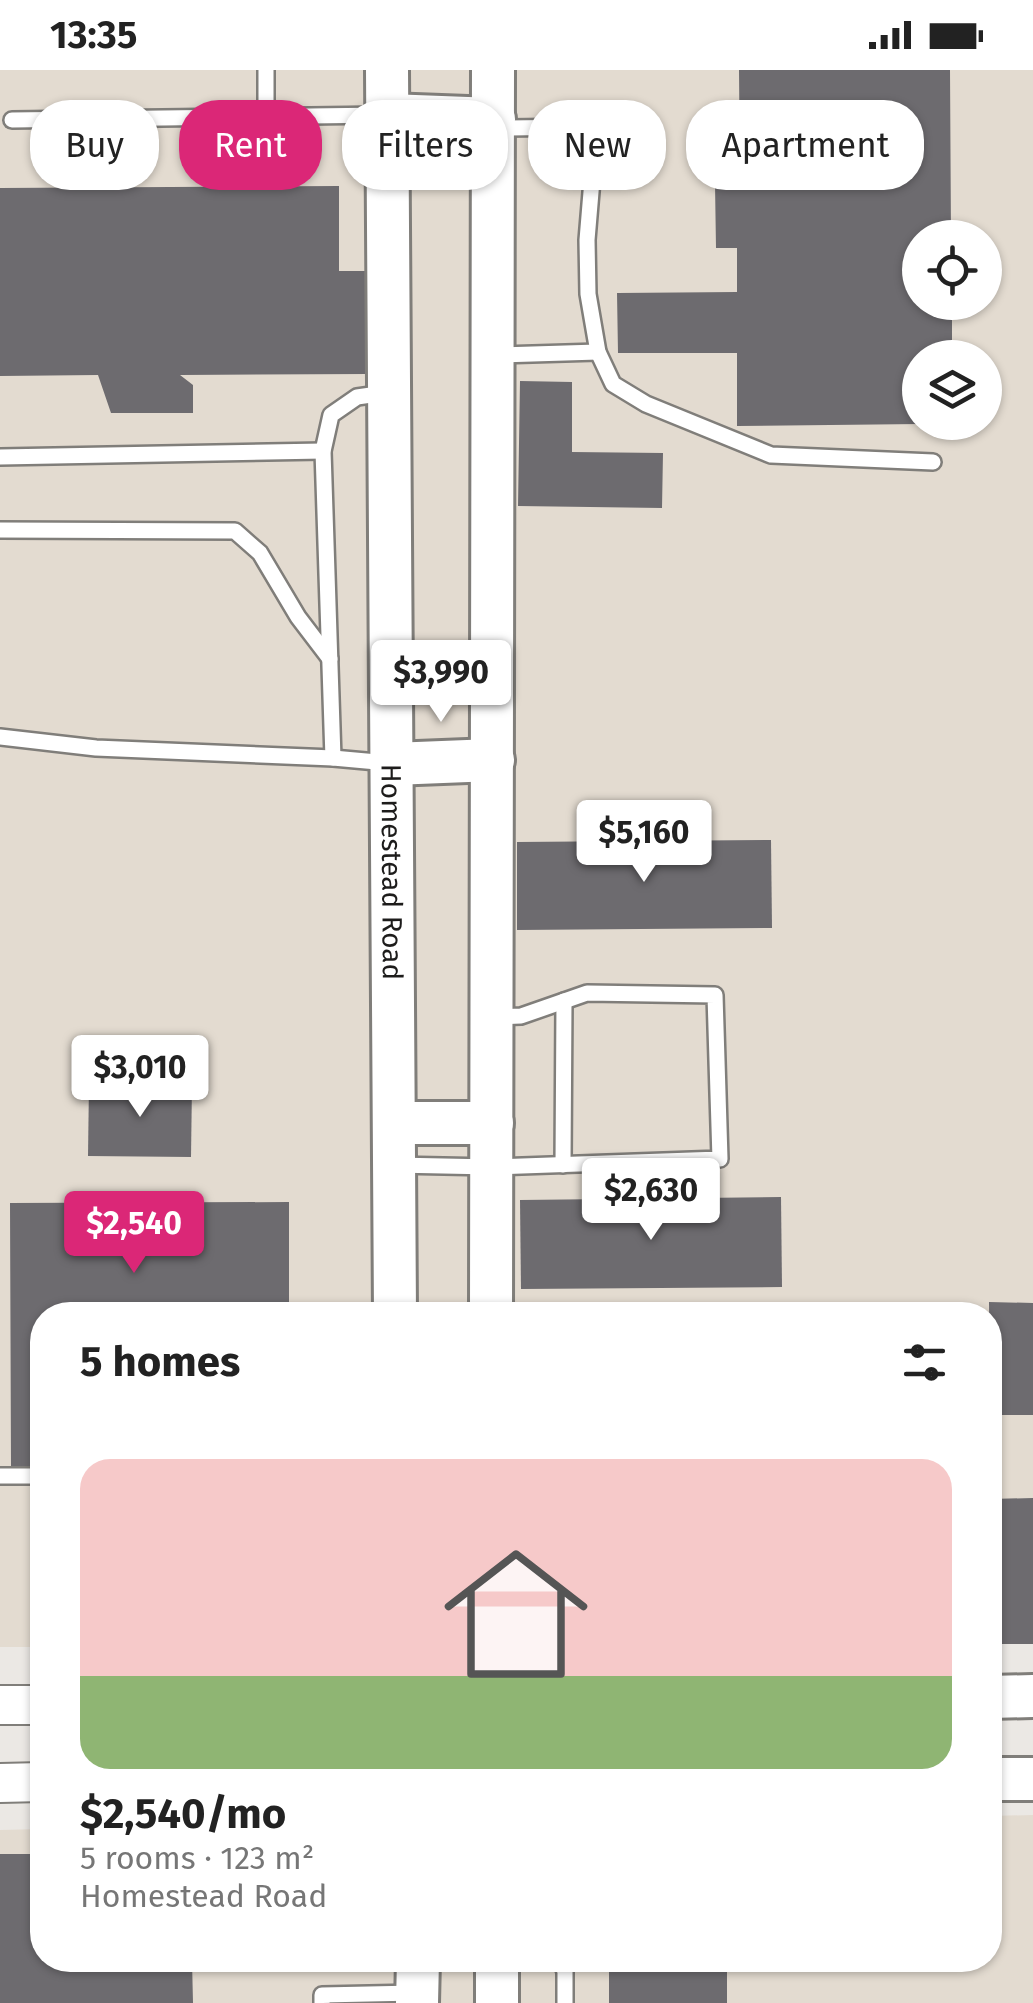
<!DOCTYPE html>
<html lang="en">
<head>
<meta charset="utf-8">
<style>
	body { margin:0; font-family:"Fira Sans",sans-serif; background:#f2f2f2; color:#222; height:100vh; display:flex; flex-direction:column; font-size:38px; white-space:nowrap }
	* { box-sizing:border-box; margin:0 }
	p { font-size:32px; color:#767676 }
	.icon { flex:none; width:55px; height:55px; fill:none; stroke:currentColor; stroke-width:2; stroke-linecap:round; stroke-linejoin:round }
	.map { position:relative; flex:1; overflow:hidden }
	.sheet { position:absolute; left:30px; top:1232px; width:972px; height:670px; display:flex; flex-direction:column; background:#fff; border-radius:40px; box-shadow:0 2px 8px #0004 }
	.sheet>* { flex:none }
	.banner { position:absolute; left:30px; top:30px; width:975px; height:90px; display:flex; gap:20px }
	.controls { position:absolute; left:902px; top:150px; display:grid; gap:20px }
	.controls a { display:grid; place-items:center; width:100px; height:100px; border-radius:50%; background:#fff; box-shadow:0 2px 8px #0004; font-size:50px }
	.price { position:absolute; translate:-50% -85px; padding:0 22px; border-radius:10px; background:#fff; color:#222; font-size:32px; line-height:65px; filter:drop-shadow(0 2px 5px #0008) }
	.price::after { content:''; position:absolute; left:50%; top:60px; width:30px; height:22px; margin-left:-15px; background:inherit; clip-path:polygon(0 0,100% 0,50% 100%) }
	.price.selected { background:#db2777; color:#fff }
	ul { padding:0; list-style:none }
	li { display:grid; align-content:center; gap:20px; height:530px; padding:0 50px }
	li+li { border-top:2px solid #e0e0e0 }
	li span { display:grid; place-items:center; height:310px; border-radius:30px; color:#555 }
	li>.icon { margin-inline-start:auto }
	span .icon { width:180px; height:180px; fill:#fffc; stroke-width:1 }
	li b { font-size:42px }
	h2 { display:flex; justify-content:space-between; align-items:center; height:120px; padding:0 50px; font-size:42px }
	.chip { padding:0 35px; border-radius:40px; background:#fff; box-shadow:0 2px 8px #0004; font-size:35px; line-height:90px }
	.chip.selected { background:#db2777; color:#fff }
	.status { display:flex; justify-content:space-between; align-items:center; height:70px; padding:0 50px; background:#fff; direction:ltr }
	.status svg { height:28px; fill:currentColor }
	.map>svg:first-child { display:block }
	.built { fill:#e3dbd0; fill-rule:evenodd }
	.building { fill:#6d6b6f }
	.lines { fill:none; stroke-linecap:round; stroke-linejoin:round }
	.service-casing { stroke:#807e7a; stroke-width:20 }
	.tertiary-casing { stroke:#807e7a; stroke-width:42 }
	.secondary-casing { stroke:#807e7a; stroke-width:48 }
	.service { stroke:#fff; stroke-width:15 }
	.tertiary { stroke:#fff; stroke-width:38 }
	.secondary { stroke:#fff; stroke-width:42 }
	.labels { text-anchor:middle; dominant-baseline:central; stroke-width:8; stroke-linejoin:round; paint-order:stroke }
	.street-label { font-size:28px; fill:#1d1c1b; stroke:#f9f5f1 }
</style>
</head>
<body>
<div class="status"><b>13:35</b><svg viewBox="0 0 49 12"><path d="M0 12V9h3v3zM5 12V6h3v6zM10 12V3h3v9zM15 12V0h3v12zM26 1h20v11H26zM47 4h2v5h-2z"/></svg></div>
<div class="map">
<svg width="1033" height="1933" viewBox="0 0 1033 1933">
	<rect width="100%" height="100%" fill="#ebe8e4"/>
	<g class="built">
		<path d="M0,0H1033V1568H990V1245H42V1577H0ZM920,168H985V232H920ZM920,288H985V352H920Z"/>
		<polygon points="1033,1745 1033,1933 0,1933 0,1760 42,1759 42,1890 990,1890 990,1746"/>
	</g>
	<g class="building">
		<polygon points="739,0 950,0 951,168 920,168 920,232 952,232 952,288 920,288 920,354 737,356 737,283 618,283 617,223 737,222 737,178 716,178 715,114 740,114"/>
		<polygon points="339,116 339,201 368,201 368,304 180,305 193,315 193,343 111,343 98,305 0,306 0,118"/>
		<polygon points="520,311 572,312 572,382 663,383 662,438 518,436"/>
		<polygon points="771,770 772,858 517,860 517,772"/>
		<polygon points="89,1013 192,1014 191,1087 88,1086"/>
		<polygon points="781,1127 782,1217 521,1219 520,1130"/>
		<polygon points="289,1132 289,1245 42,1245 42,1397 11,1397 10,1133"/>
		<polygon points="989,1232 1033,1233 1033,1345 990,1345"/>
		<polygon points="1033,1428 1033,1574 990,1574 990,1429"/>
		<polygon points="0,1784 42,1784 42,1890 192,1890 193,1933 0,1933"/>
		<rect x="609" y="1890" width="118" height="43"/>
	</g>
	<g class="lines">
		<defs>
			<g id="service">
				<polyline points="266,47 266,0"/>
				<polyline points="12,50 384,45"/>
				<polyline points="498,58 583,57 594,86 587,170 588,224 598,282 613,314 646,334 771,385 933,392"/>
				<polyline points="497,285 598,282"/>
				<polyline points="0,387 323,381"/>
				<polyline points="0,460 235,461 260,483 298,547 330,589"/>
				<polyline points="0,667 96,678 333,688 388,693"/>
				<polyline points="333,688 323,381 331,345 357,327 385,323"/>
				<polyline points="395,1095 492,1097 720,1089 715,925 587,923 521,946 496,947"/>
				<polyline points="563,1095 564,931"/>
				<polyline points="0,1406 42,1406"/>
				<polyline points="561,1890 565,1902 565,1933"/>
				<polyline points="322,1933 322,1925 415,1923"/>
			</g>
			<g id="tertiary">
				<polyline points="0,1635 42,1635"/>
				<polyline points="0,1713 42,1712"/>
			</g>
			<g id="secondary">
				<path id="s1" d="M387,0L395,1245"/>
				<polyline points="388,45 494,49"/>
				<polyline points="392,694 493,690"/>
				<polyline points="394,1053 492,1053"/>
				<polyline points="491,1245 493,0"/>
				<polyline points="990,1627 1033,1626"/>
				<polyline points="990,1709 1033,1709"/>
				<polyline points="417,1933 418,1890"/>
				<polyline points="497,1933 497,1890"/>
			</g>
		</defs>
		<use href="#service" class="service-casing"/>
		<use href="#tertiary" class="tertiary-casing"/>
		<use href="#secondary" class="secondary-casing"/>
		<use href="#service" class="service"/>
		<use href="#tertiary" class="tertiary"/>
		<use href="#secondary" class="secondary"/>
	</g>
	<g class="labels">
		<g class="street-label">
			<text stroke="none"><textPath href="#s1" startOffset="802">Homestead Road</textPath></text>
		</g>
	</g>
</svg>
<div class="controls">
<a><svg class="icon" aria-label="locate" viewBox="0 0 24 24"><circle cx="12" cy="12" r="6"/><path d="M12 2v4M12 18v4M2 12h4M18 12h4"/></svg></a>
<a><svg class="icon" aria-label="layers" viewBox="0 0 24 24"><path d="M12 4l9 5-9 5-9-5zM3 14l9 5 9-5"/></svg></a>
</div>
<b class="price" style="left:441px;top:655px">$3,990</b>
<b class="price" style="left:644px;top:815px">$5,160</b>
<b class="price" style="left:140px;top:1050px">$3,010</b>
<b class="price" style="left:651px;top:1173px">$2,630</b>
<b class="price selected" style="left:134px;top:1206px">$2,540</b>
<div class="banner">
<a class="chip">Buy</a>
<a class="chip selected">Rent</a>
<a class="chip">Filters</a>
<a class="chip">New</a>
<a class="chip">Apartment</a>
</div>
<section class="sheet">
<h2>5 homes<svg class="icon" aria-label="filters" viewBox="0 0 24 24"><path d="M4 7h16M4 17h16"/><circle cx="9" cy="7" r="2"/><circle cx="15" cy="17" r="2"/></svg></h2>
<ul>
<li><span style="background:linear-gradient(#f6c9c9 70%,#8fb573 0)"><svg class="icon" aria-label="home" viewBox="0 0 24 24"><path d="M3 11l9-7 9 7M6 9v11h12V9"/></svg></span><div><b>$2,540/mo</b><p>5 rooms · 123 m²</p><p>Homestead Road</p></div></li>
</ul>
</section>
</div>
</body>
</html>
